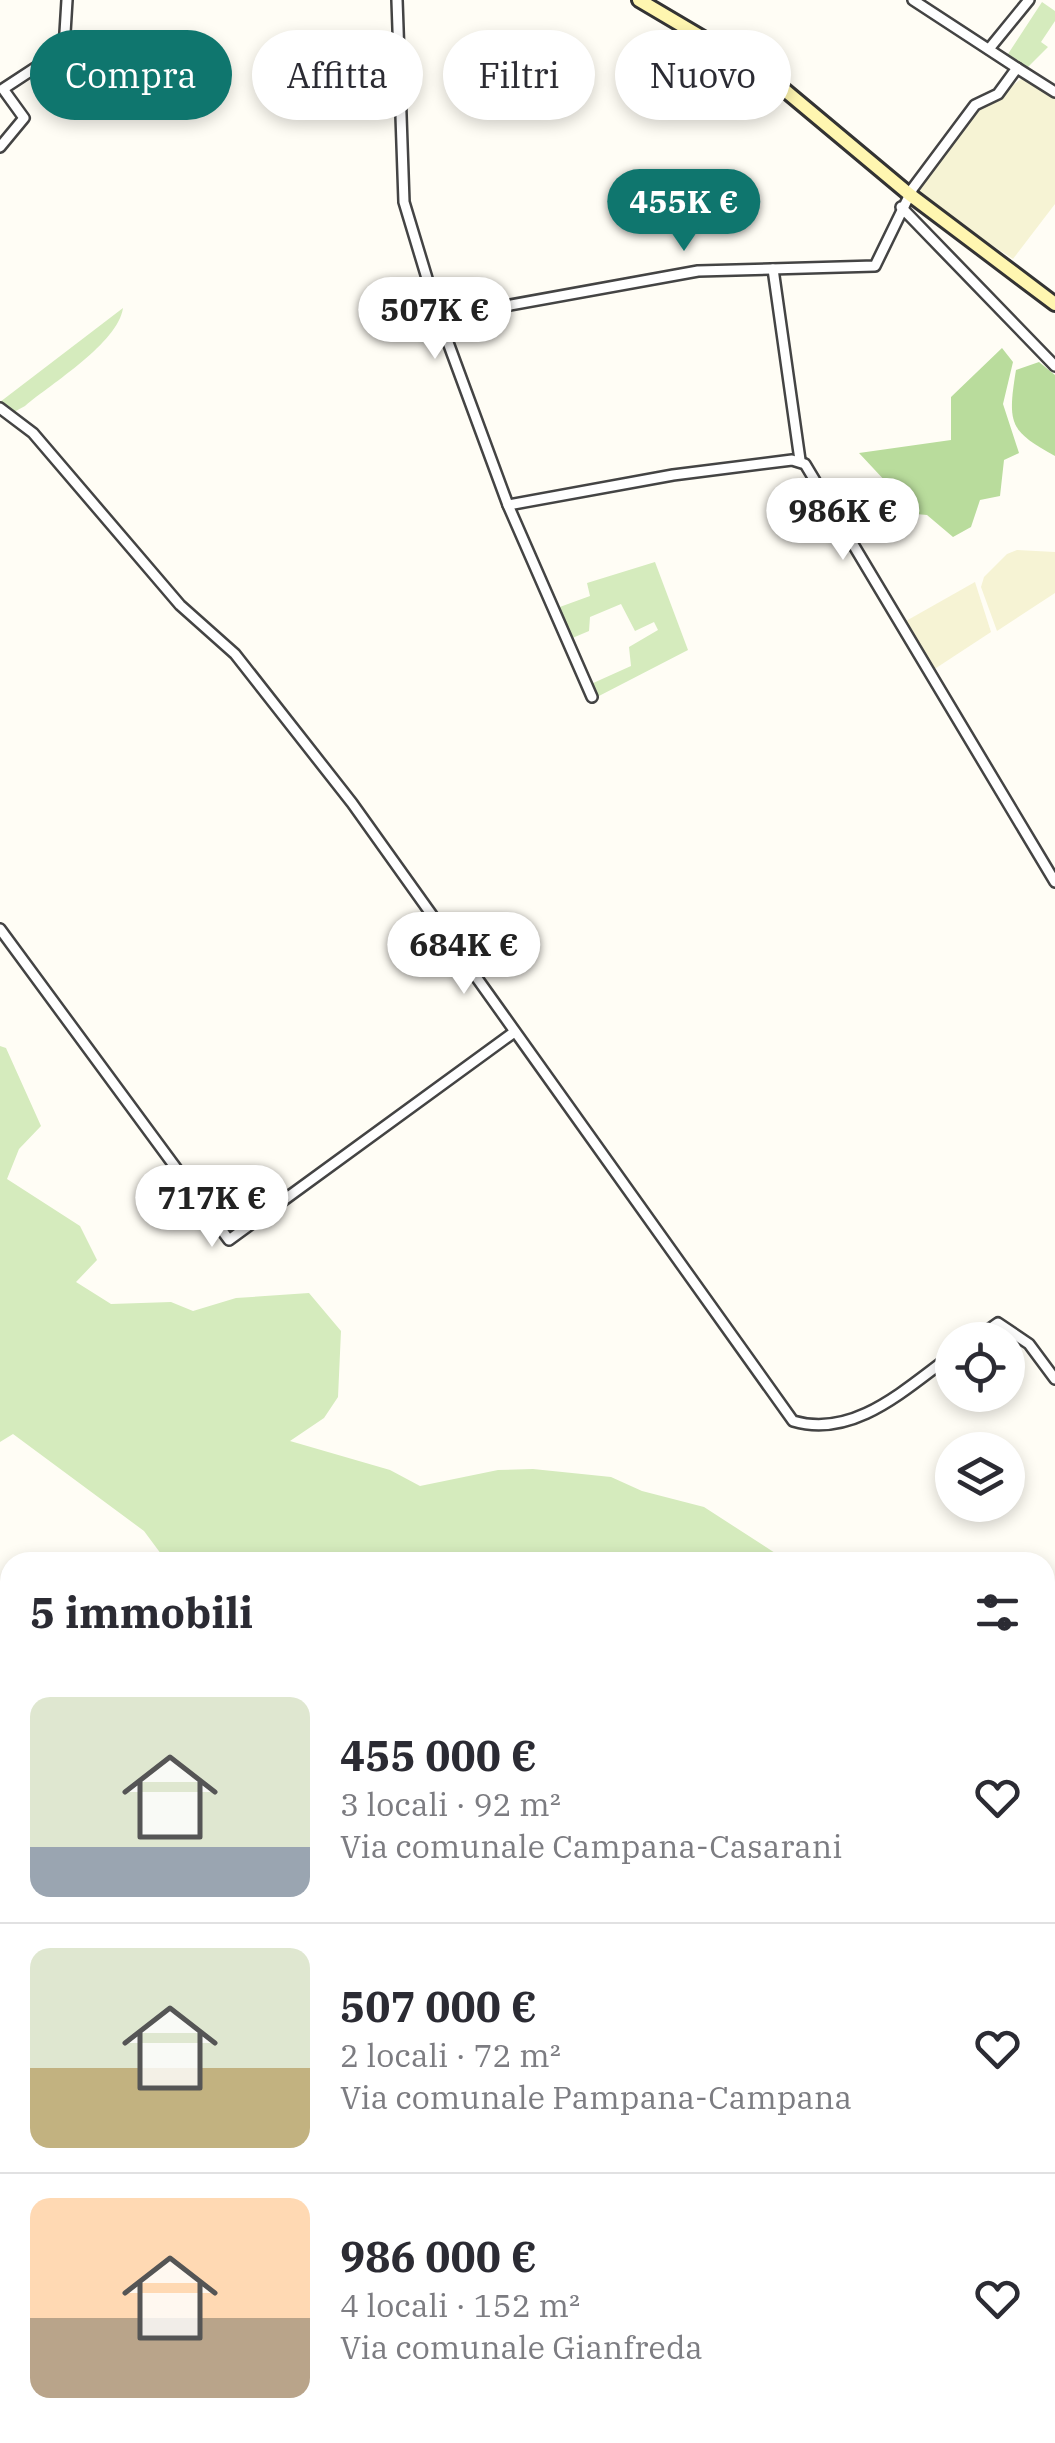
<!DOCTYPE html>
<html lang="it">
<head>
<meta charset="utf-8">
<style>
	body { margin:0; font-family:"IBM Plex Serif",serif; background:#f2f2f3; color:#2b2b33; height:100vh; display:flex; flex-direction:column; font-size:38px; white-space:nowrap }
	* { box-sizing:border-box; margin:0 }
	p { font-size:32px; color:#7c7c81 }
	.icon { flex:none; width:55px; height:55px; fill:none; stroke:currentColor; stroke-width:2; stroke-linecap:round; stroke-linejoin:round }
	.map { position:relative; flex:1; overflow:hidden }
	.sheet { position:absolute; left:0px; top:1552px; width:1055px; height:892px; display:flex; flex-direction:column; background:#fff; border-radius:30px 30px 0 0; box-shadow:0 5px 15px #0003 }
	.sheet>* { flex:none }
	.top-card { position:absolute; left:30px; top:30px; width:995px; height:90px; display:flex; gap:20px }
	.fabs { position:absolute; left:935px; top:1322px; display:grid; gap:20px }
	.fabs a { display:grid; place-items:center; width:90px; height:90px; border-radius:50%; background:#fff; box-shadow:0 5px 15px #0003; font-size:50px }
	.price { position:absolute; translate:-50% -85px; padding:0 22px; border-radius:35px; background:#fff; color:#222; font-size:32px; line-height:65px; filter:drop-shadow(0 2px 5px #0008) }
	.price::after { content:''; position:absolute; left:50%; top:60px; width:30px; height:22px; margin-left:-15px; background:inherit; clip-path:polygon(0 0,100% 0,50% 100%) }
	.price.selected { background:#0f766e; color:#fff }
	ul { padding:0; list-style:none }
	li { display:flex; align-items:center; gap:30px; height:250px; padding:0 30px }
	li+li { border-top:2px solid #e1e1e2 }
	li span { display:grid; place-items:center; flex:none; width:280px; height:200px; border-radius:20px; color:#555 }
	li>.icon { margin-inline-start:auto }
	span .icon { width:120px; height:120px; fill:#fffc; stroke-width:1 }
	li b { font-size:42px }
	h2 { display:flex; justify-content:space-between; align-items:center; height:120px; padding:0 30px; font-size:42px }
	.pill { padding:0 35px; border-radius:45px; background:#fff; box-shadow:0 5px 15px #0003; font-size:35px; line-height:90px }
	.pill.selected { background:#0f766e; color:#fff }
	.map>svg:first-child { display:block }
	.farmland { fill:#f6f3d4 }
	.green { fill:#d5ebbd }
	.forest { fill:#b9dc9c }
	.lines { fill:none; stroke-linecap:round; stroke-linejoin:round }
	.street-casing { stroke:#444; stroke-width:14 }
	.secondary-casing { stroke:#333; stroke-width:18 }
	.street { stroke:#fff; stroke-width:9 }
	.secondary { stroke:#fff6b0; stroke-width:12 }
</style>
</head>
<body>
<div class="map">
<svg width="1055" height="2443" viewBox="0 0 1055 2443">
	<rect width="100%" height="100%" fill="#fffdf5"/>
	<g class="farmland">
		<polygon points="1024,77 1055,96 1055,204 1013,259 917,196 917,191 976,112"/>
		<polygon points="1017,550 1055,552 1055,593 997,631 981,587 984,577 1007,554"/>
		<polygon points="975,582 991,632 933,670 906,621"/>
	</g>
	<g class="green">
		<polygon points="1042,2 1055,11 1055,21 1041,42 1048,47 1028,67 1008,54"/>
		<path d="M123,308C118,343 52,383 25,406L14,412L0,402Z"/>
		<polygon points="655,562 688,650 597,697 591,684 631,666 629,647 658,630 654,622 635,631 621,604 590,617 589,631 570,639 557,608 590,596 587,583"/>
		<polygon points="0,1046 6,1048 41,1126 19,1149 7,1179 80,1226 97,1260 76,1282 111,1304 171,1302 193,1311 236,1298 309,1293 341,1331 338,1397 324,1418 290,1441 390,1470 420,1486 498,1470 533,1469 611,1477 642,1491 704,1507 789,1562 167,1562 144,1531 13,1434 0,1442"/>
		<polygon points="1045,1961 1055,1965 1055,2080 1045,2085"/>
	</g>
	<g class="forest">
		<polygon points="1002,348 1013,362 1003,404 1019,453 1004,460 1000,496 980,500 971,527 953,537 927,515 916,514 859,453 951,440 951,397"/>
		<path d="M1039,362L1055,375V456C1010,431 1007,425 1016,370Z"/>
	</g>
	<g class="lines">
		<defs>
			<g id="street">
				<polyline points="397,0 404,202 439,318 508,505 592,697"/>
				<polyline points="989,49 1029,0"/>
				<polyline points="1017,68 1055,92"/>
				<polyline points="0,147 24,118 3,89 64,49 67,0"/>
				<polyline points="901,207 1055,366"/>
				<polyline points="773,269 800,460"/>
				<polyline points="439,318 698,271 875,266 913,188 975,105 998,94 1017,68 913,0"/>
				<path d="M0,408L33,433L180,605L235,654L352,803L793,1421C854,1439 905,1389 952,1355"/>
				<polyline points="508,505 673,475 792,460 805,464 1055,882"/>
				<polyline points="0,929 229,1240 513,1033"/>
				<polyline points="974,1340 998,1323 1029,1344 1055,1379"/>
				<polyline points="0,1683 10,1623"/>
				<polyline points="2,1921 10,1916"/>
				<polyline points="0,2211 10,2214"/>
				<polyline points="277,2435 286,2443"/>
			</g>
			<polyline id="secondary" points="639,0 769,77 909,194 1055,304"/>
		</defs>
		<use href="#street" class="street-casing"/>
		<use href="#secondary" class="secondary-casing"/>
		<use href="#street" class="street"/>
		<use href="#secondary" class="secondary"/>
	</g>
</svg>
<div class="fabs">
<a><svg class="icon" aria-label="locate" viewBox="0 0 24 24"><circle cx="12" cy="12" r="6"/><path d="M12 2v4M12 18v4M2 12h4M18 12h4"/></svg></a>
<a><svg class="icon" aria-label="layers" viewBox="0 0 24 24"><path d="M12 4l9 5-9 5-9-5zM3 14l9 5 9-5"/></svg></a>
</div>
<b class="price selected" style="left:684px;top:254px">455K €</b>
<b class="price" style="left:435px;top:362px">507K €</b>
<b class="price" style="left:843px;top:563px">986K €</b>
<b class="price" style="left:464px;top:997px">684K €</b>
<b class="price" style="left:212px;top:1250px">717K €</b>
<div class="top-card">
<a class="pill selected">Compra</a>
<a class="pill">Affitta</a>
<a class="pill">Filtri</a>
<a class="pill">Nuovo</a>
</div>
<section class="sheet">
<h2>5 immobili<svg class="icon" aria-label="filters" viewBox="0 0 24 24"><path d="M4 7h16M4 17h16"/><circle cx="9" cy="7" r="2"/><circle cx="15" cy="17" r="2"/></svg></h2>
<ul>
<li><span style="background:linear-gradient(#dfe7d0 75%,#9aa5b1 0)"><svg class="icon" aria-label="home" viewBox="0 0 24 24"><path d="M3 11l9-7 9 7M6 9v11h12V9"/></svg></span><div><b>455 000 €</b><p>3 locali · 92 m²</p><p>Via comunale Campana-Casarani</p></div><svg class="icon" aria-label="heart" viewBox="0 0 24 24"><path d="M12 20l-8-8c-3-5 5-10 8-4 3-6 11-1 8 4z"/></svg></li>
<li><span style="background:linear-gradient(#dfe7d0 60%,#c2b280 0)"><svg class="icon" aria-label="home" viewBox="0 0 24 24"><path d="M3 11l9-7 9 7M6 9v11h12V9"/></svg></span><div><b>507 000 €</b><p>2 locali · 72 m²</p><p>Via comunale Pampana-Campana</p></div><svg class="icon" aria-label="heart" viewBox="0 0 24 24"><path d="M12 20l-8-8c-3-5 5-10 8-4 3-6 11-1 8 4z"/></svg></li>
<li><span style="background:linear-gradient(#ffd9b3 60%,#b9a48a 0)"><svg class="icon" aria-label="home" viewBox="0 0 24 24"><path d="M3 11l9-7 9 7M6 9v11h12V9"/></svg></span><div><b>986 000 €</b><p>4 locali · 152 m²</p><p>Via comunale Gianfreda</p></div><svg class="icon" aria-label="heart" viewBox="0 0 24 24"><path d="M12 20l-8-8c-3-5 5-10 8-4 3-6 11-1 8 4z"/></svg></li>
</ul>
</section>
</div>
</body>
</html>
